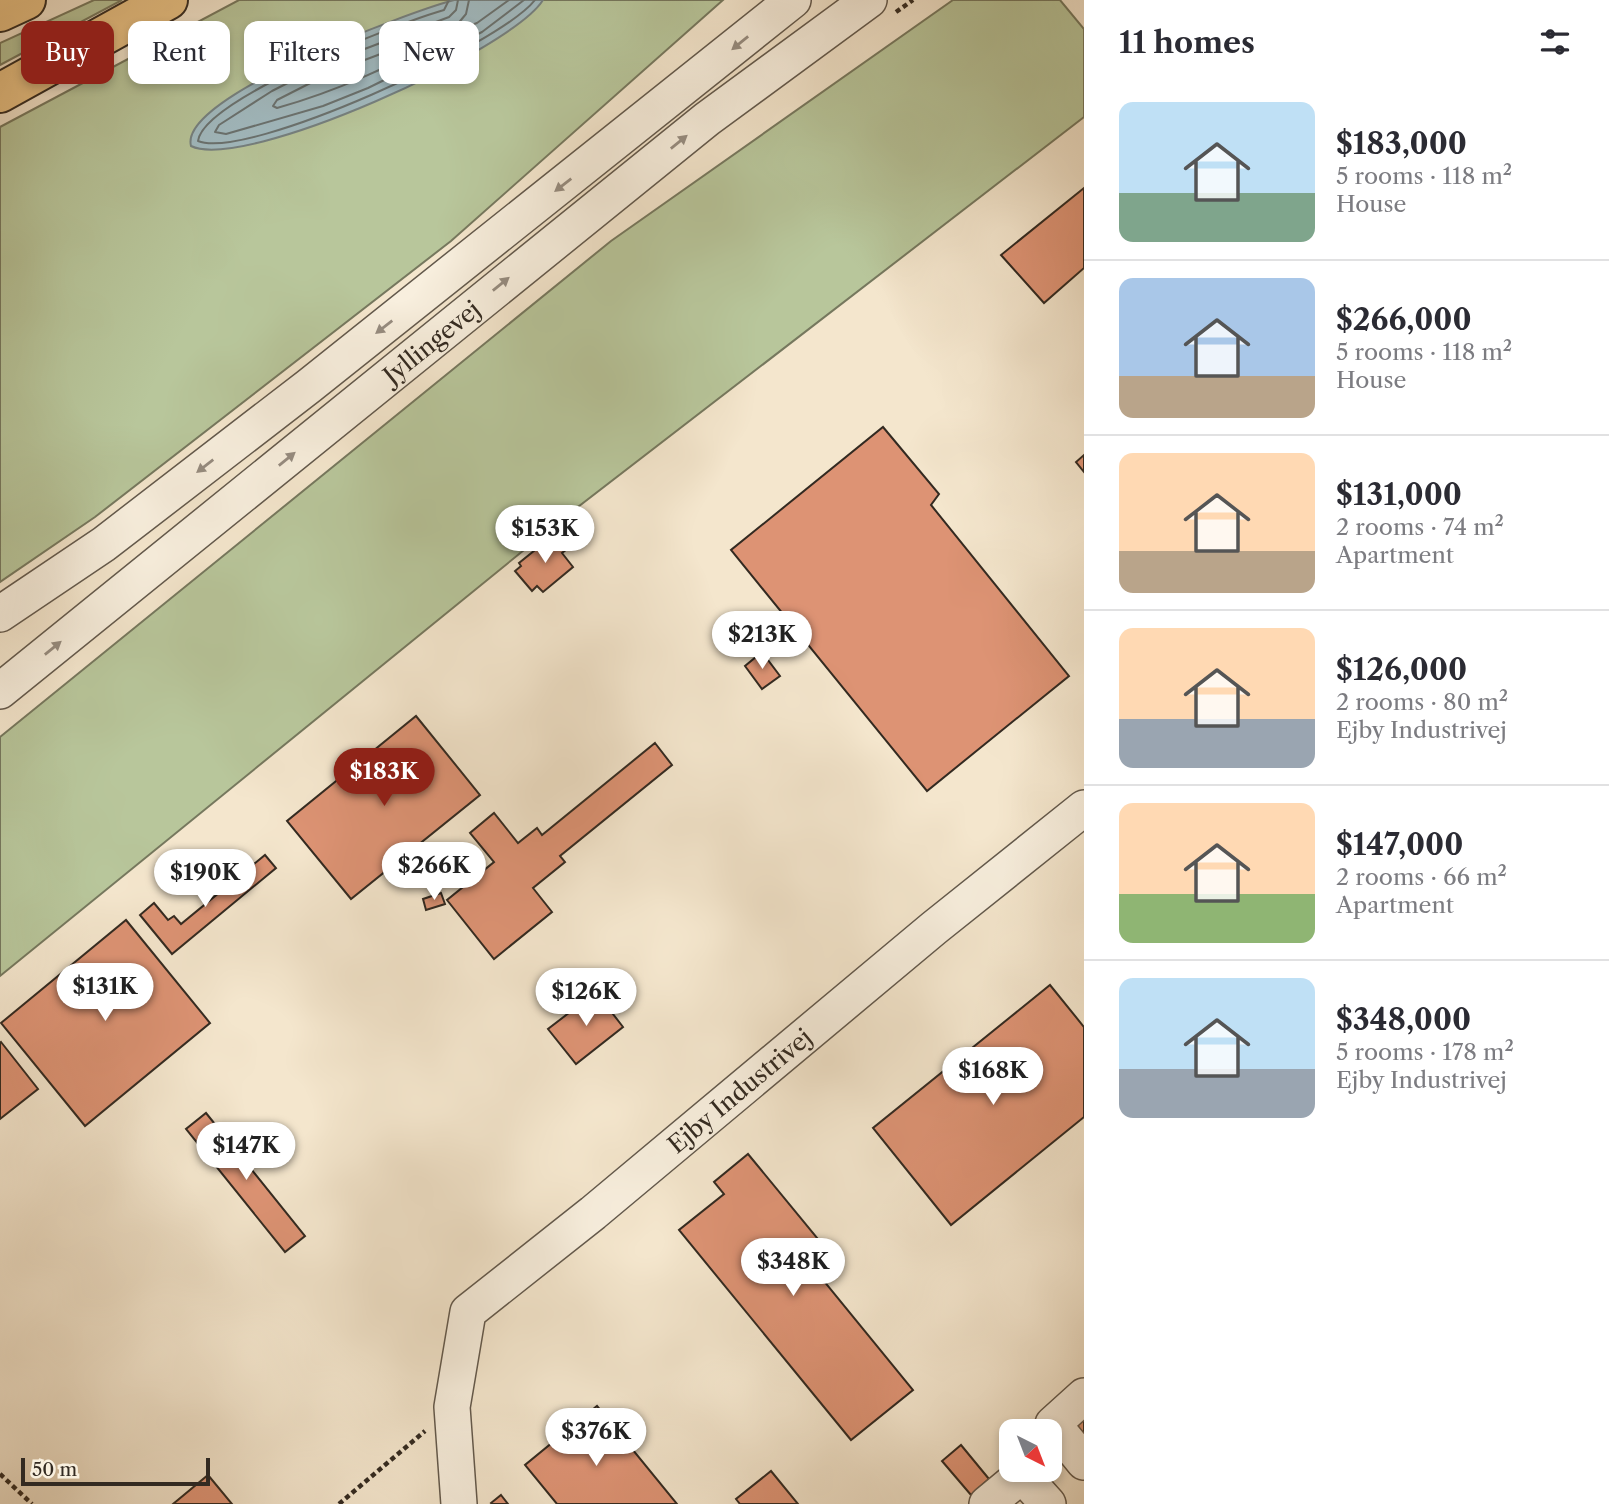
<!DOCTYPE html>
<html lang="en">
<head>
<meta charset="utf-8">
<style>
	body { margin:0; font-family:"Libre Caslon Text",serif; background:#f2f2f3; color:#2b2b33; height:100vh; display:flex; flex-direction:column; font-size:26px; white-space:nowrap }
	* { box-sizing:border-box; margin:0 }
	p { font-size:23px; color:#7c7c81 }
	.icon { flex:none; width:38px; height:38px; fill:none; stroke:currentColor; stroke-width:2; stroke-linecap:round; stroke-linejoin:round }
	.map { position:relative; flex:1; overflow:hidden }
	.drawer { display:flex; flex-direction:column; background:#fff; width:525px }
	.drawer>* { flex:none }
	.banner { position:absolute; left:21px; top:21px; width:665px; height:63px; display:flex; gap:14px }
	.needle { width:46px; rotate:138deg }
	.fabs { position:absolute; left:999px; top:1419px; display:grid; gap:14px }
	.fabs a { display:grid; place-items:center; width:63px; height:63px; border-radius:14px; background:#fff; box-shadow:0 4px 10px #0003; font-size:35px }
	.scale { position:absolute; left:21px; bottom:18px; width:189px; box-sizing:border-box; padding-left:7px; border:4px solid #332a21; border-top:0; font-size:19px; line-height:24px; white-space:nowrap; color:#332a21; -webkit-text-stroke:5px #f8efde; paint-order:stroke }
	.price { position:absolute; translate:-50% -60px; padding:0 16px; border-radius:24px; background:#fff; color:#222; font-size:23px; line-height:46px; filter:drop-shadow(0 2px 4px #0008) }
	.price::after { content:''; position:absolute; left:50%; top:42px; width:21px; height:16px; margin-left:-10px; background:inherit; clip-path:polygon(0 0,100% 0,50% 100%) }
	.price.on { background:#8f2418; color:#fff }
	ul { padding:0; list-style:none }
	li { display:flex; align-items:center; gap:21px; height:175px; padding:0 35px }
	li+li { border-top:2px solid #e1e1e2 }
	li span { display:grid; place-items:center; flex:none; width:196px; height:140px; border-radius:14px; color:#555 }
	li>.icon { margin-inline-start:auto }
	span .icon { width:84px; height:84px; fill:#fffc; stroke-width:1 }
	li b { font-size:30px }
	h2 { display:flex; justify-content:space-between; align-items:center; height:84px; padding:0 35px; font-size:30px }
	.chip { padding:0 24px; border-radius:14px; background:#fff; box-shadow:0 4px 10px #0003; font-size:24px; line-height:63px }
	.chip.on { background:#8f2418; color:#fff }
	main { display:flex; flex:1; min-height:0 }
	.map>svg:first-child { display:block }
	.green { fill:#b8c69b; stroke:#76785e; stroke-width:2 }
	.water { fill:#a2bcc3; stroke:#768282; stroke-width:2 }
	.lines { fill:none; stroke-linecap:round; stroke-linejoin:round }
	.shore { stroke:#6a7372; stroke-width:2 }
	.building { fill:#dd9374; stroke:#332a21; stroke-width:2 }
	.minor-casing { stroke:#63594c; stroke-width:38 }
	.highway-casing { stroke:#332a21; stroke-width:42 }
	.path { stroke:#332a21; stroke-width:4.5; stroke-dasharray:5 3.5; stroke-linecap:butt }
	.minor { stroke:#f8efde; stroke-width:35 }
	.highway { stroke:#eac386; stroke-width:38 }
	.oneway { fill:#968c80 }
	.labels { text-anchor:middle; dominant-baseline:central; stroke-width:5; stroke-linejoin:round; paint-order:stroke }
	.street-label { font-size:24px; fill:#332a21; stroke:#f8efde }
</style>
</head>
<body>
<main>
<div class="map">
<svg width="1084" height="1504" viewBox="0 0 1084 1504">
	<rect width="100%" height="100%" fill="#f4e6cd"/>
	<filter id="stains"><feTurbulence type="fractalNoise" baseFrequency=".00286" numOctaves="4"/><feColorMatrix values="0 0 0 0 .2 0 0 0 0 .09 0 0 0 0 .02 0 0 0 .5 -.17"/></filter>
	<radialGradient id="worn" r=".72"><stop offset=".6" stop-color="#630" stop-opacity="0"/><stop offset="1" stop-color="#630" stop-opacity=".3"/></radialGradient>
	<g class="green">
		<polygon points="94,0 122,0 0,65 0,43"/>
		<polygon points="239,0 723,0 451,241 95,517 0,582 0,127"/>
		<polygon points="953,0 1060,0 1084,29 1084,117 561,520 0,976 0,737 611,241"/>
	</g>
	<path class="water" d="M454,0H543C512,50 244,172 191,146C178,97 412,11 454,0Z"/>
	<g class="lines">
		<g class="shore">
			<path d="M449,0L444,10C401,22 203,99 198,141C247,161 501,44 535,0"/>
			<polyline points="458,0 456,10 449,17 325,64 272,91 219,125 215,132 226,134 323,106 368,88 482,32 524,0"/>
			<polyline points="469,0 466,14 456,26 458,30 477,23 509,0"/>
			<path d="M447,29L451,32L449,35C393,65 338,91 277,108L273,106L277,100L330,73Z"/>
		</g>
	</g>
	<g class="building">
		<polygon points="1084,188 1084,268 1044,303 1001,255"/>
		<polygon points="883,427 939,494 931,505 1069,676 927,791 731,550"/>
		<polygon points="1084,455 1084,472 1076,462"/>
		<polygon points="555,534 567,549 562,553 573,567 543,592 537,586 532,591 515,571 521,566 519,563"/>
		<polygon points="762,652 780,676 762,689 745,666"/>
		<polygon points="416,716 480,795 351,899 287,821"/>
		<polygon points="655,743 672,765 560,856 565,862 533,888 552,912 494,959 447,900 494,862 470,833 494,813 518,843 537,828 542,835"/>
		<polygon points="265,855 276,868 172,954 140,915 154,903 168,920 174,916 181,924"/>
		<polygon points="441,893 445,904 426,910 423,899"/>
		<polygon points="126,920 210,1023 85,1126 1,1023"/>
		<polygon points="1050,985 1084,1027 1084,1117 951,1225 873,1128"/>
		<polygon points="596,992 623,1027 576,1064 548,1029"/>
		<polygon points="1,1042 38,1089 0,1119 0,1043"/>
		<polygon points="206,1113 305,1236 285,1252 186,1129"/>
		<polygon points="748,1154 818,1239 801,1253 913,1390 851,1440 679,1230 724,1194 714,1182"/>
		<polygon points="597,1406 677,1504 557,1504 525,1465"/>
		<polygon points="1084,1406 1084,1446 1078,1439 1084,1434 1070,1417"/>
		<polygon points="961,1445 989,1479 971,1495 942,1461"/>
		<polygon points="771,1471 798,1504 740,1504 736,1499"/>
		<polygon points="208,1475 232,1504 173,1504"/>
		<polygon points="501,1495 508,1504 492,1504 491,1503"/>
	</g>
	<g class="lines">
		<defs>
			<g id="minor">
				<polyline points="0,614 104,544 309,386 793,0"/>
				<path id="s1" d="M0,691L707,119L869,0"/>
				<polyline points="1084,1396 1053,1424 1084,1462"/>
				<path id="s2" d="M459,1504L452,1407L468,1312L593,1213L934,928L1084,808"/>
				<polyline points="987,1504 1022,1475 1048,1504"/>
			</g>
			<g id="highway">
				<polyline points="0,12 26,0"/>
				<polyline points="0,93 168,0"/>
			</g>
		</defs>
		<use href="#minor" class="minor-casing"/>
		<use href="#highway" class="highway-casing"/>
		<g class="path">
			<polyline points="896,12 913,0"/>
			<polyline points="0,1474 32,1504"/>
			<polyline points="339,1504 425,1431"/>
		</g>
		<use href="#minor" class="minor"/>
		<use href="#highway" class="highway"/>
	</g>
	<defs><path id="oneway-solid" d="M-6-.8H1V-3.2L6.5 0L1 3.2V.8H-6Z" transform="scale(1.75)"/></defs>
	<g class="oneway">
		<use href="#oneway-solid" transform="translate(740 43) rotate(141)"/>
		<use href="#oneway-solid" transform="translate(679 142) rotate(-39)"/>
		<use href="#oneway-solid" transform="translate(563 185) rotate(142)"/>
		<use href="#oneway-solid" transform="translate(501 284) rotate(-39)"/>
		<use href="#oneway-solid" transform="translate(384 327) rotate(142)"/>
		<use href="#oneway-solid" transform="translate(287 459) rotate(-39)"/>
		<use href="#oneway-solid" transform="translate(205 466) rotate(142)"/>
		<use href="#oneway-solid" transform="translate(53 648) rotate(-39)"/>
	</g>
	<g class="labels">
		<g class="street-label">
			<text stroke="none"><textPath href="#s1" startOffset="555">Jyllingevej</textPath></text>
			<text stroke="none"><textPath href="#s2" startOffset="544">Ejby Industrivej</textPath></text>
		</g>
	</g>
	<rect width="100%" height="100%" filter="url(#stains)"/>
	<rect width="100%" height="100%" fill="url(#worn)"/>
</svg>
<div class="fabs">
<a><svg class="needle" viewBox="-14 -14 28 28"><path d="M0-13l5 13h-10z" fill="#e53935"/><path d="M0 13l5-13h-10z" fill="#7c7c81"/></svg></a>
</div>
<div class="scale">50 m</div>
<b class="price" style="left:545px;top:565px">$153K</b>
<b class="price" style="left:762px;top:671px">$213K</b>
<b class="price on" style="left:384px;top:808px">$183K</b>
<b class="price" style="left:434px;top:902px">$266K</b>
<b class="price" style="left:205px;top:909px">$190K</b>
<b class="price" style="left:105px;top:1023px">$131K</b>
<b class="price" style="left:586px;top:1028px">$126K</b>
<b class="price" style="left:993px;top:1107px">$168K</b>
<b class="price" style="left:246px;top:1182px">$147K</b>
<b class="price" style="left:793px;top:1298px">$348K</b>
<b class="price" style="left:596px;top:1468px">$376K</b>
<div class="banner">
<a class="chip on">Buy</a>
<a class="chip">Rent</a>
<a class="chip">Filters</a>
<a class="chip">New</a>
</div>
</div>
<section class="drawer">
<h2>11 homes<svg class="icon" aria-label="filters" viewBox="0 0 24 24"><path d="M4 7h16M4 17h16"/><circle cx="9" cy="7" r="2"/><circle cx="15" cy="17" r="2"/></svg></h2>
<ul>
<li><span style="background:linear-gradient(#bfe0f5 65%,#7fa58c 0)"><svg class="icon" aria-label="home" viewBox="0 0 24 24"><path d="M3 11l9-7 9 7M6 9v11h12V9"/></svg></span><div><b>$183,000</b><p>5 rooms · 118 m²</p><p>House</p></div></li>
<li><span style="background:linear-gradient(#a9c7e8 70%,#b9a48a 0)"><svg class="icon" aria-label="home" viewBox="0 0 24 24"><path d="M3 11l9-7 9 7M6 9v11h12V9"/></svg></span><div><b>$266,000</b><p>5 rooms · 118 m²</p><p>House</p></div></li>
<li><span style="background:linear-gradient(#ffd9b3 70%,#b9a48a 0)"><svg class="icon" aria-label="home" viewBox="0 0 24 24"><path d="M3 11l9-7 9 7M6 9v11h12V9"/></svg></span><div><b>$131,000</b><p>2 rooms · 74 m²</p><p>Apartment</p></div></li>
<li><span style="background:linear-gradient(#ffd9b3 65%,#9aa5b1 0)"><svg class="icon" aria-label="home" viewBox="0 0 24 24"><path d="M3 11l9-7 9 7M6 9v11h12V9"/></svg></span><div><b>$126,000</b><p>2 rooms · 80 m²</p><p>Ejby Industrivej</p></div></li>
<li><span style="background:linear-gradient(#ffd9b3 65%,#8fb573 0)"><svg class="icon" aria-label="home" viewBox="0 0 24 24"><path d="M3 11l9-7 9 7M6 9v11h12V9"/></svg></span><div><b>$147,000</b><p>2 rooms · 66 m²</p><p>Apartment</p></div></li>
<li><span style="background:linear-gradient(#bfe0f5 65%,#9aa5b1 0)"><svg class="icon" aria-label="home" viewBox="0 0 24 24"><path d="M3 11l9-7 9 7M6 9v11h12V9"/></svg></span><div><b>$348,000</b><p>5 rooms · 178 m²</p><p>Ejby Industrivej</p></div></li>
</ul>
</section>
</main>
</body>
</html>
